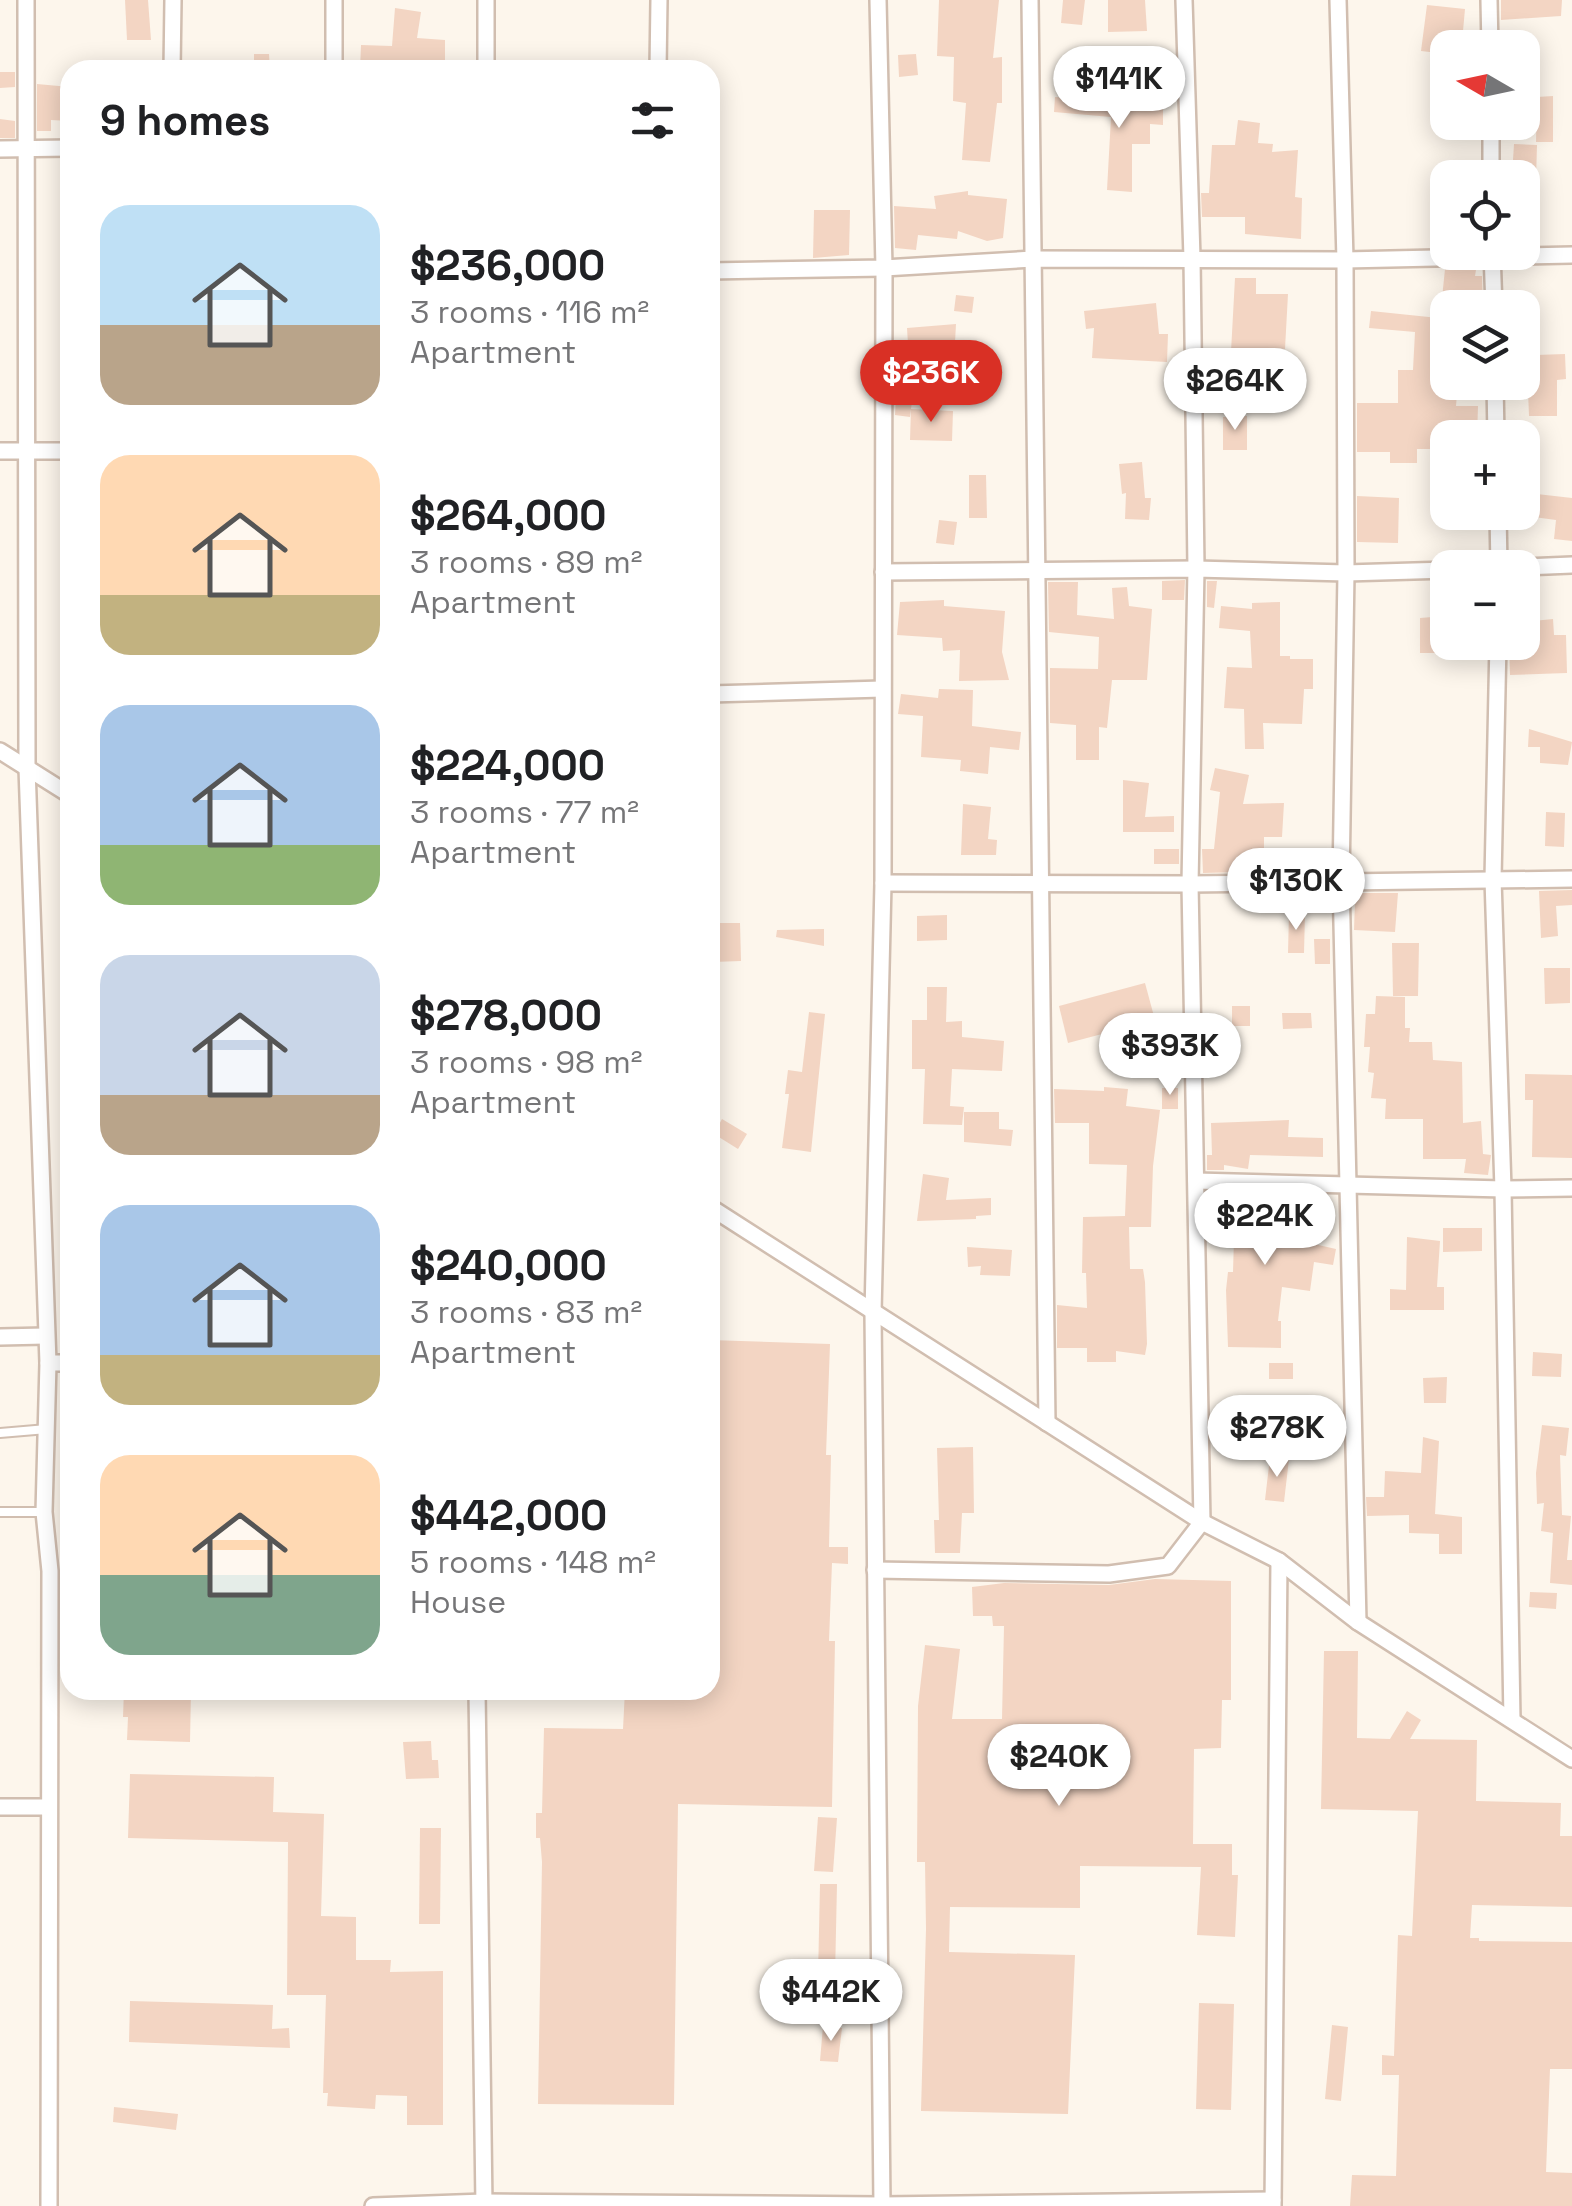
<!DOCTYPE html>
<html lang="en">
<head>
<meta charset="utf-8">
<style>
	body { margin:0; font-family:"Space Grotesk",sans-serif; background:#f6f6f6; color:#202124; height:100vh; display:flex; flex-direction:column; font-size:38px; white-space:nowrap }
	* { box-sizing:border-box; margin:0 }
	p { font-size:32px; color:#757577 }
	.icon { flex:none; width:55px; height:55px; fill:none; stroke:currentColor; stroke-width:2; stroke-linecap:round; stroke-linejoin:round }
	.map { position:relative; flex:1; overflow:hidden }
	.drawer { position:absolute; left:60px; top:60px; width:660px; height:1640px; display:flex; flex-direction:column; background:#fff; border-radius:30px; box-shadow:0 5px 25px #0003 }
	.drawer>* { flex:none }
	.needle { width:65px; rotate:279deg }
	.controls { position:absolute; left:1430px; top:30px; display:grid; gap:20px }
	.controls a { display:grid; place-items:center; width:110px; height:110px; border-radius:20px; background:#fff; box-shadow:0 5px 25px #0003; font-size:50px }
	.price { position:absolute; translate:-50% -85px; padding:0 22px; border-radius:35px; background:#fff; color:#222; font-size:32px; line-height:65px; filter:drop-shadow(0 2px 5px #0008) }
	.price::after { content:''; position:absolute; left:50%; top:60px; width:30px; height:22px; margin-left:-15px; background:inherit; clip-path:polygon(0 0,100% 0,50% 100%) }
	.price.selected { background:#d93025; color:#fff }
	ul { padding:0; list-style:none }
	li { display:flex; align-items:center; gap:30px; height:250px; padding:0 40px }
	li span { display:grid; place-items:center; flex:none; width:280px; height:200px; border-radius:30px; color:#555 }
	li>.icon { margin-inline-start:auto }
	span .icon { width:120px; height:120px; fill:#fffc; stroke-width:1 }
	li b { font-size:42px }
	h2 { display:flex; justify-content:space-between; align-items:center; height:120px; padding:0 40px; font-size:42px }
	.map>svg:first-child { display:block }
	.building { fill:#f3d5c3 }
	.lines { fill:none; stroke-linecap:round; stroke-linejoin:round }
	.lane-casing { stroke:#d1beb0; stroke-width:12 }
	.street-casing { stroke:#d1beb0; stroke-width:20 }
	.lane { stroke:#fff; stroke-width:8 }
	.street { stroke:#fff; stroke-width:15 }
</style>
</head>
<body>
<div class="map">
<svg width="1572" height="2206" viewBox="0 0 1572 2206">
	<rect width="100%" height="100%" fill="#fdf6ec"/>
	<g class="building">
		<polygon points="125,0 148,0 151,40 127,40"/>
		<polygon points="939,0 999,0 993,58 1002,57 1002,103 997,103 990,162 962,160 966,103 953,101 954,57 937,56"/>
		<polygon points="1063,0 1085,0 1082,25 1061,23"/>
		<polygon points="1108,0 1145,0 1147,31 1108,32"/>
		<polygon points="1501,0 1562,0 1561,16 1501,20"/>
		<polygon points="1427,5 1465,9 1462,42 1439,40 1438,53 1421,51"/>
		<polygon points="395,8 421,12 417,38 445,40 445,70 360,70 361,45 392,46"/>
		<polygon points="254,54 269,54 270,70 254,70"/>
		<polygon points="916,54 918,75 899,77 898,55"/>
		<polygon points="0,72 15,72 15,87 0,88"/>
		<polygon points="37,84 70,87 69,121 51,120 51,131 37,131"/>
		<polygon points="1553,96 1553,142 1536,142 1537,97"/>
		<polygon points="1055,97 1163,104 1163,125 1150,124 1150,144 1132,144 1132,192 1107,190 1111,117 1054,112"/>
		<polygon points="0,119 15,121 15,138 0,138"/>
		<polygon points="1238,120 1260,123 1258,143 1273,144 1272,152 1298,150 1295,197 1302,198 1301,239 1245,234 1245,217 1202,217 1201,193 1209,193 1212,145 1235,145"/>
		<polygon points="1514,144 1537,145 1536,180 1512,177"/>
		<polygon points="968,191 968,195 1007,199 1003,238 987,241 958,231 957,239 918,235 916,250 895,248 894,206 936,209 934,196"/>
		<polygon points="814,210 850,210 849,255 813,258"/>
		<polygon points="1445,269 1476,270 1475,276 1482,276 1483,307 1441,308"/>
		<polygon points="1235,278 1256,278 1256,294 1288,294 1285,349 1274,348 1273,372 1230,370"/>
		<polygon points="956,295 974,297 972,313 954,311"/>
		<polygon points="1156,303 1159,334 1168,334 1167,362 1092,358 1094,328 1086,329 1084,311"/>
		<polygon points="1371,311 1448,319 1448,382 1458,382 1456,406 1478,406 1477,438 1434,438 1434,449 1417,449 1417,463 1390,463 1390,452 1357,452 1357,403 1398,403 1398,370 1413,370 1415,332 1369,328"/>
		<polygon points="956,324 954,361 909,361 907,328"/>
		<polygon points="1565,354 1566,379 1557,380 1557,416 1529,416 1528,391 1532,391 1536,355"/>
		<polygon points="896,399 912,401 910,417 895,415"/>
		<polygon points="911,409 953,411 952,441 910,440"/>
		<polygon points="1247,416 1247,450 1223,450 1223,417"/>
		<polygon points="1142,462 1145,498 1151,498 1149,520 1125,519 1126,493 1122,494 1119,464"/>
		<polygon points="969,475 986,475 987,518 969,518"/>
		<polygon points="1528,493 1572,498 1572,541 1554,539 1556,520 1526,516"/>
		<polygon points="1357,496 1399,498 1398,543 1357,542"/>
		<polygon points="939,520 957,522 954,545 936,543"/>
		<polygon points="1185,580 1184,600 1162,600 1162,581"/>
		<polygon points="1207,581 1217,581 1214,608 1207,607"/>
		<polygon points="1048,582 1078,582 1077,615 1114,619 1112,588 1127,587 1129,606 1152,609 1147,680 1112,680 1107,728 1099,727 1099,760 1076,760 1076,725 1050,723 1050,668 1098,669 1099,637 1049,632"/>
		<polygon points="944,600 944,606 1005,611 1002,652 1009,680 959,681 960,650 943,651 942,638 897,635 900,602"/>
		<polygon points="1280,602 1280,656 1290,656 1290,659 1313,659 1313,689 1304,689 1302,724 1263,723 1264,749 1245,749 1244,709 1224,708 1227,667 1252,668 1250,631 1219,628 1221,606 1252,609 1252,603"/>
		<polygon points="1445,616 1443,632 1448,632 1448,653 1420,653 1420,618"/>
		<polygon points="1553,619 1554,635 1566,635 1567,673 1510,675 1509,642 1522,642 1522,637 1534,636 1533,621"/>
		<polygon points="939,689 973,690 972,726 1021,732 1019,750 990,747 988,774 960,771 961,760 921,757 923,716 898,714 901,694 938,698"/>
		<polygon points="1529,729 1572,742 1568,765 1540,763 1540,747 1528,747"/>
		<polygon points="1215,768 1249,775 1243,804 1284,803 1282,837 1264,837 1264,864 1241,864 1241,872 1203,873 1202,849 1214,849 1220,792 1210,790"/>
		<polygon points="1123,780 1149,783 1145,817 1174,816 1174,832 1123,832"/>
		<polygon points="963,804 991,807 988,839 997,840 996,855 961,855"/>
		<polygon points="1546,812 1565,813 1564,847 1545,846"/>
		<rect x="1154" y="849" width="25" height="15"/>
		<polygon points="1572,890 1572,905 1556,906 1558,936 1541,938 1539,891"/>
		<polygon points="1353,893 1398,893 1395,932 1354,930 1355,901 1353,901"/>
		<polygon points="1289,913 1305,914 1304,953 1288,953"/>
		<polygon points="947,915 947,940 917,941 917,916"/>
		<polygon points="713,923 740,923 741,961 713,962"/>
		<polygon points="824,929 824,946 776,937 777,930"/>
		<polygon points="1314,939 1330,939 1330,964 1315,964"/>
		<polygon points="1392,943 1419,943 1418,996 1393,996"/>
		<polygon points="1544,968 1570,968 1570,1003 1545,1004"/>
		<polygon points="1145,983 1155,1020 1068,1043 1059,1006"/>
		<polygon points="927,987 947,987 946,1022 962,1021 962,1037 1004,1041 1002,1071 952,1069 950,1106 964,1107 962,1125 923,1124 925,1069 912,1069 912,1020 927,1020"/>
		<polygon points="1376,996 1405,997 1405,1028 1410,1028 1409,1042 1432,1042 1433,1060 1462,1062 1463,1123 1481,1121 1483,1154 1491,1155 1488,1175 1464,1173 1466,1159 1423,1159 1423,1119 1385,1119 1386,1099 1371,1098 1374,1073 1368,1072 1370,1047 1364,1047 1366,1014 1375,1014"/>
		<rect x="1232" y="1006" width="18" height="20"/>
		<polygon points="809,1012 825,1014 811,1152 782,1148 789,1094 785,1094 788,1070 802,1072"/>
		<polygon points="1282,1013 1311,1013 1312,1028 1283,1029"/>
		<polygon points="1525,1074 1572,1075 1572,1158 1532,1157 1533,1100 1525,1100"/>
		<polygon points="1104,1087 1128,1089 1126,1106 1160,1110 1153,1166 1151,1227 1129,1227 1130,1269 1143,1269 1145,1282 1147,1344 1145,1355 1116,1351 1116,1362 1087,1362 1087,1348 1057,1348 1057,1305 1087,1308 1086,1273 1082,1273 1083,1217 1125,1216 1127,1165 1089,1164 1089,1123 1055,1123 1054,1089 1104,1091"/>
		<rect x="1162" y="1088" width="16" height="21"/>
		<polygon points="964,1112 999,1112 999,1129 1013,1130 1011,1146 964,1142"/>
		<polygon points="722,1119 747,1134 738,1149 714,1134"/>
		<polygon points="1289,1120 1288,1137 1323,1138 1323,1157 1250,1155 1248,1169 1224,1165 1224,1170 1207,1170 1207,1155 1212,1155 1211,1123"/>
		<polygon points="923,1174 949,1178 946,1200 991,1198 991,1215 976,1216 976,1219 917,1221"/>
		<polygon points="1207,1193 1223,1193 1222,1210 1267,1212 1267,1194 1283,1195 1283,1208 1303,1207 1305,1242 1336,1249 1333,1265 1314,1262 1310,1291 1282,1287 1278,1321 1281,1321 1281,1348 1228,1347 1226,1290 1228,1272 1233,1272 1234,1238 1217,1236 1220,1210 1207,1209"/>
		<polygon points="1443,1228 1482,1228 1482,1251 1443,1252"/>
		<polygon points="1407,1237 1440,1241 1437,1287 1444,1287 1444,1310 1390,1310 1390,1289 1406,1290"/>
		<polygon points="967,1247 1012,1250 1010,1276 980,1275 981,1266 968,1267"/>
		<polygon points="710,1340 830,1344 826,1455 831,1455 829,1547 848,1547 848,1564 832,1563 829,1641 835,1641 832,1807 678,1804 674,2105 538,2104 542,1862 540,1838 536,1838 536,1813 542,1813 544,1728 623,1729 625,1690 710,1690"/>
		<polygon points="1533,1352 1562,1354 1561,1377 1532,1376"/>
		<rect x="1269" y="1363" width="24" height="16"/>
		<polygon points="1447,1377 1446,1403 1424,1403 1423,1378"/>
		<polygon points="1542,1425 1569,1428 1566,1456 1560,1455 1562,1515 1571,1516 1567,1560 1572,1560 1572,1585 1550,1583 1553,1533 1541,1531 1544,1503 1537,1504 1536,1473"/>
		<polygon points="1423,1437 1439,1441 1435,1514 1462,1517 1462,1554 1439,1554 1439,1534 1409,1533 1409,1515 1367,1516 1366,1497 1384,1497 1385,1471 1421,1473"/>
		<polygon points="973,1447 974,1513 962,1513 960,1553 935,1553 934,1520 939,1520 937,1448"/>
		<polygon points="1270,1457 1289,1459 1284,1502 1265,1500"/>
		<polygon points="1155,1579 1231,1581 1231,1700 1222,1700 1221,1748 1194,1749 1193,1844 1232,1844 1232,1875 1238,1875 1235,1937 1197,1935 1201,1867 1080,1866 1080,1908 950,1907 949,1952 1075,1955 1068,2114 921,2111 926,1929 925,1862 917,1862 918,1706 925,1645 960,1649 952,1719 1002,1719 1004,1626 993,1626 992,1616 973,1616 972,1587 1004,1583 1109,1585"/>
		<polygon points="1530,1592 1557,1593 1556,1609 1529,1607"/>
		<polygon points="1324,1651 1358,1651 1357,1738 1390,1739 1407,1711 1421,1720 1410,1739 1477,1740 1476,1801 1561,1803 1560,1836 1572,1836 1572,1907 1472,1905 1470,1938 1479,1938 1479,1941 1572,1942 1572,2069 1550,2069 1546,2172 1572,2173 1572,2206 1350,2206 1352,2175 1396,2176 1399,2075 1382,2075 1382,2055 1394,2056 1398,1935 1412,1936 1418,1811 1321,1809"/>
		<polygon points="124,1690 191,1690 190,1742 127,1740 128,1717 123,1717"/>
		<polygon points="431,1741 432,1760 438,1760 439,1778 406,1779 403,1742"/>
		<polygon points="130,1774 274,1777 273,1812 324,1814 321,1916 356,1917 356,1960 391,1960 390,1972 443,1971 443,2125 407,2125 407,2096 376,2095 375,2109 327,2106 328,2093 323,2093 326,1995 287,1995 288,1842 128,1838"/>
		<polygon points="818,1817 837,1818 833,1872 814,1871"/>
		<polygon points="420,1828 441,1828 440,1924 419,1924"/>
		<polygon points="820,1884 837,1884 834,2023 817,2023"/>
		<polygon points="130,2001 273,2005 272,2029 289,2028 290,2048 129,2042"/>
		<polygon points="1199,2003 1234,2004 1231,2110 1196,2109"/>
		<polygon points="1332,2025 1348,2027 1341,2101 1325,2099"/>
		<polygon points="823,2026 842,2028 838,2062 820,2061"/>
		<polygon points="114,2107 178,2114 176,2130 113,2122"/>
	</g>
	<g class="lines">
		<defs>
			<g id="lane">
				<polyline points="0,1433 47,1429"/>
				<polyline points="0,1512 44,1512"/>
			</g>
			<g id="street">
				<polyline points="26,0 27,768 48,1363 44,1512 50,1571 49,2206"/>
				<polyline points="486,0 486,70"/>
				<polyline points="878,0 884,268 883,883 873,1313 882,2206"/>
				<polyline points="1030,0 1047,1423"/>
				<polyline points="1338,0 1345,260 1346,573 1341,880 1358,1622"/>
				<polyline points="1489,0 1490,48"/>
				<polyline points="172,70 173,0"/>
				<polyline points="334,70 334,0"/>
				<polyline points="658,70 659,0"/>
				<polyline points="1491,122 1491,178"/>
				<polyline points="0,149 70,148"/>
				<polyline points="1492,252 1494,308"/>
				<polyline points="710,271 884,268 1033,259 1345,260 1572,255"/>
				<polyline points="1495,382 1496,438"/>
				<polyline points="0,451 70,451"/>
				<polyline points="1498,512 1499,568"/>
				<polyline points="1500,568 1572,565"/>
				<polyline points="883,572 1196,569 1346,573 1448,570"/>
				<polyline points="1498,642 1493,879 1503,1189 1512,1720"/>
				<polyline points="710,694 882,689"/>
				<polyline points="0,751 70,795"/>
				<polyline points="883,883 1190,884 1572,879"/>
				<polyline points="1196,1181 1503,1189 1572,1188"/>
				<polyline points="710,1207 1202,1522 1279,1561 1358,1622 1572,1759"/>
				<polyline points="0,1337 45,1336"/>
				<polyline points="48,1363 70,1363"/>
				<polyline points="875,1570 1109,1574 1168,1566 1202,1522 1190,884 1196,569 1192,258 1184,0"/>
				<polyline points="477,1690 484,2206"/>
				<polyline points="0,1807 48,1807"/>
				<polyline points="373,2206 484,2202 882,2205 1273,2200"/>
				<polyline points="1273,2206 1279,1561"/>
			</g>
		</defs>
		<use href="#lane" class="lane-casing"/>
		<use href="#street" class="street-casing"/>
		<use href="#lane" class="lane"/>
		<use href="#street" class="street"/>
	</g>
</svg>
<div class="controls">
<a><svg class="needle" viewBox="-14 -14 28 28"><path d="M0-13l5 13h-10z" fill="#e53935"/><path d="M0 13l5-13h-10z" fill="#757577"/></svg></a>
<a><svg class="icon" aria-label="locate" viewBox="0 0 24 24"><circle cx="12" cy="12" r="6"/><path d="M12 2v4M12 18v4M2 12h4M18 12h4"/></svg></a>
<a><svg class="icon" aria-label="layers" viewBox="0 0 24 24"><path d="M12 4l9 5-9 5-9-5zM3 14l9 5 9-5"/></svg></a>
<a>+</a>
<a>−</a>
</div>
<b class="price" style="left:1119px;top:131px">$141K</b>
<b class="price selected" style="left:931px;top:425px">$236K</b>
<b class="price" style="left:1235px;top:433px">$264K</b>
<b class="price" style="left:1296px;top:933px">$130K</b>
<b class="price" style="left:1170px;top:1098px">$393K</b>
<b class="price" style="left:1265px;top:1268px">$224K</b>
<b class="price" style="left:1277px;top:1480px">$278K</b>
<b class="price" style="left:1059px;top:1809px">$240K</b>
<b class="price" style="left:831px;top:2044px">$442K</b>
<section class="drawer">
<h2>9 homes<svg class="icon" aria-label="filters" viewBox="0 0 24 24"><path d="M4 7h16M4 17h16"/><circle cx="9" cy="7" r="2"/><circle cx="15" cy="17" r="2"/></svg></h2>
<ul>
<li><span style="background:linear-gradient(#bfe0f5 60%,#b9a48a 0)"><svg class="icon" aria-label="home" viewBox="0 0 24 24"><path d="M3 11l9-7 9 7M6 9v11h12V9"/></svg></span><div><b>$236,000</b><p>3 rooms · 116 m²</p><p>Apartment</p></div></li>
<li><span style="background:linear-gradient(#ffd9b3 70%,#c2b280 0)"><svg class="icon" aria-label="home" viewBox="0 0 24 24"><path d="M3 11l9-7 9 7M6 9v11h12V9"/></svg></span><div><b>$264,000</b><p>3 rooms · 89 m²</p><p>Apartment</p></div></li>
<li><span style="background:linear-gradient(#a9c7e8 70%,#8fb573 0)"><svg class="icon" aria-label="home" viewBox="0 0 24 24"><path d="M3 11l9-7 9 7M6 9v11h12V9"/></svg></span><div><b>$224,000</b><p>3 rooms · 77 m²</p><p>Apartment</p></div></li>
<li><span style="background:linear-gradient(#c9d6e8 70%,#b9a48a 0)"><svg class="icon" aria-label="home" viewBox="0 0 24 24"><path d="M3 11l9-7 9 7M6 9v11h12V9"/></svg></span><div><b>$278,000</b><p>3 rooms · 98 m²</p><p>Apartment</p></div></li>
<li><span style="background:linear-gradient(#a9c7e8 75%,#c2b280 0)"><svg class="icon" aria-label="home" viewBox="0 0 24 24"><path d="M3 11l9-7 9 7M6 9v11h12V9"/></svg></span><div><b>$240,000</b><p>3 rooms · 83 m²</p><p>Apartment</p></div></li>
<li><span style="background:linear-gradient(#ffd9b3 60%,#7fa58c 0)"><svg class="icon" aria-label="home" viewBox="0 0 24 24"><path d="M3 11l9-7 9 7M6 9v11h12V9"/></svg></span><div><b>$442,000</b><p>5 rooms · 148 m²</p><p>House</p></div></li>
</ul>
</section>
</div>
</body>
</html>
